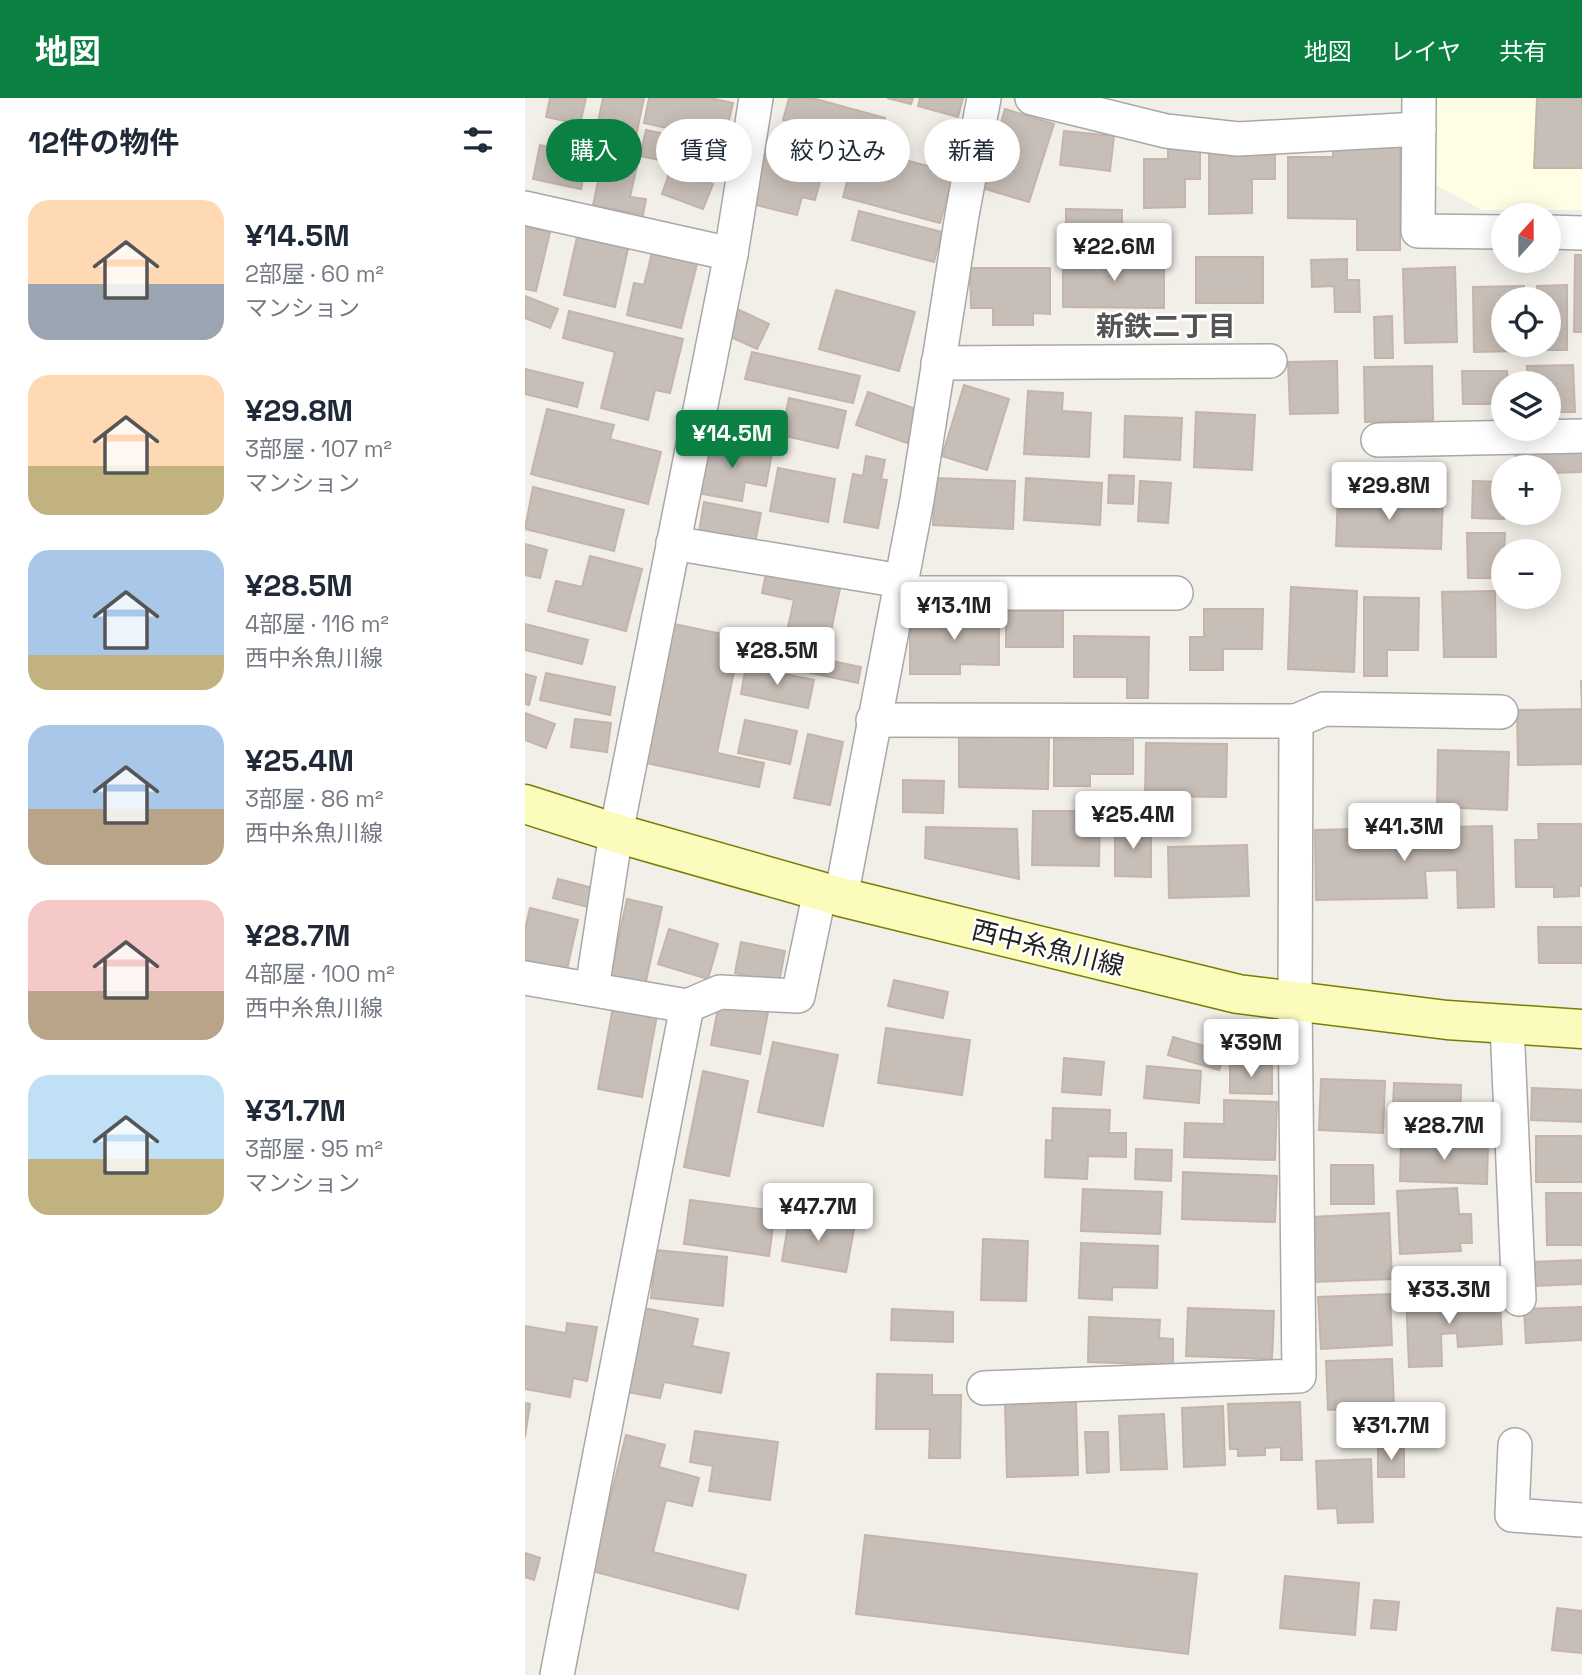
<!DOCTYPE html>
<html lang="ja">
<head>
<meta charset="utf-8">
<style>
	body { margin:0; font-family:"Space Grotesk","Noto Sans JP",sans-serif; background:#f6f6f7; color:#1f2937; height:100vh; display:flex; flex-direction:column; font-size:26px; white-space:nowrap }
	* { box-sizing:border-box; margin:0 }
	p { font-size:23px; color:#747a83 }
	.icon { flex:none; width:38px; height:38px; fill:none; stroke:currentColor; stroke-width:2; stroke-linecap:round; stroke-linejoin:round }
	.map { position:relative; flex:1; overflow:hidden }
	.drawer { display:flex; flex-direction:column; background:#fff; width:525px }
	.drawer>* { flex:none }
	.banner { position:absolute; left:21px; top:21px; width:665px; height:63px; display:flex; gap:14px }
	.needle { width:46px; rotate:21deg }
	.controls { position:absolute; left:966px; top:105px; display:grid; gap:14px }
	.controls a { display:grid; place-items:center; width:70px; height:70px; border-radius:50%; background:#fff; box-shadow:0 4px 18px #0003; font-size:35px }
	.price { position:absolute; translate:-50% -60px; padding:0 16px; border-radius:7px; background:#fff; color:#222; font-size:23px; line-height:46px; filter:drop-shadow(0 2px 4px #0008) }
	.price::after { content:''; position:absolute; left:50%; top:42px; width:21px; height:16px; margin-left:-10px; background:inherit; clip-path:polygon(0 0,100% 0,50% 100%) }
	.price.on { background:#0b8043; color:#fff }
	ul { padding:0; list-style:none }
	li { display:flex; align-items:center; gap:21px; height:175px; padding:0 28px }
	li span { display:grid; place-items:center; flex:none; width:196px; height:140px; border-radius:21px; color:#555 }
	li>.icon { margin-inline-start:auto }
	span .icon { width:84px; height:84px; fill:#fffc; stroke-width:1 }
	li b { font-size:30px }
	h2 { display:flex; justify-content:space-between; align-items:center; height:84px; padding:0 28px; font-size:30px }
	.tag { padding:0 24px; border-radius:32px; background:#fff; box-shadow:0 4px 18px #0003; font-size:24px; line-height:63px }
	.tag.on { background:#0b8043; color:#fff }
	header { display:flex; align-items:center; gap:42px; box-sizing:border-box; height:98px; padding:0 35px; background:#0b8043; color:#fff }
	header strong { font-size:33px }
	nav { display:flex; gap:38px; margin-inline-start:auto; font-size:24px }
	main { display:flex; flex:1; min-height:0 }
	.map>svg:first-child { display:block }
	.education { fill:#fffee4 }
	.building { fill:#c7beb7; stroke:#c4b4aa; stroke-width:2 }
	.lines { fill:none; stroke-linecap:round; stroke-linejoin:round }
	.street-casing { stroke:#a8a8a8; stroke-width:36 }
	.secondary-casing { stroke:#777f01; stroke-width:41 }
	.street { stroke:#fff; stroke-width:33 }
	.secondary { stroke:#fbfcbc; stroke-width:38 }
	.labels { text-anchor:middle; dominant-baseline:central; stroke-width:5; stroke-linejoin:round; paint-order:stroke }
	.street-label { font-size:26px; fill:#212121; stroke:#fff }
	.neighbourhood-label { font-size:28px; font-weight:bold; fill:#545454; stroke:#fff }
</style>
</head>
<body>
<header>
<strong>地図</strong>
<nav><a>地図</a><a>レイヤ</a><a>共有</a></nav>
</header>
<main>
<section class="drawer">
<h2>12件の物件<svg class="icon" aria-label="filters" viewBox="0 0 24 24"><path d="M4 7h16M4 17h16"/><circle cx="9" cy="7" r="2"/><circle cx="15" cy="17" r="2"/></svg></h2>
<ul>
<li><span style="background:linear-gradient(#ffd9b3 60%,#9aa5b1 0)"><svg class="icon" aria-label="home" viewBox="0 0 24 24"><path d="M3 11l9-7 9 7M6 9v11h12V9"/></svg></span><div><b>¥14.5M</b><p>2部屋 · 60 m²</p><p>マンション</p></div></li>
<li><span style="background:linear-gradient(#ffd9b3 65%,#c2b280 0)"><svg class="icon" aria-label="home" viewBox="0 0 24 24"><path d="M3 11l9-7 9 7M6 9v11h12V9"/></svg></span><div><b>¥29.8M</b><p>3部屋 · 107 m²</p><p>マンション</p></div></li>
<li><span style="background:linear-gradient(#a9c7e8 75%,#c2b280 0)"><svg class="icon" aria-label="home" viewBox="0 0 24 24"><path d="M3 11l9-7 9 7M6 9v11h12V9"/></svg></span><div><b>¥28.5M</b><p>4部屋 · 116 m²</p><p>西中糸魚川線</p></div></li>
<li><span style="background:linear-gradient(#a9c7e8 60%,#b9a48a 0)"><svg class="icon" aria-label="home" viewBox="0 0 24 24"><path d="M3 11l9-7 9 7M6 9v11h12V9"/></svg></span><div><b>¥25.4M</b><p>3部屋 · 86 m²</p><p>西中糸魚川線</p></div></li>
<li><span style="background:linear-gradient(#f6c9c9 65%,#b9a48a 0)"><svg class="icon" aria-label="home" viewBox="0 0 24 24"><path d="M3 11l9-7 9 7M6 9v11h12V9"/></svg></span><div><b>¥28.7M</b><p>4部屋 · 100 m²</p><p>西中糸魚川線</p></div></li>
<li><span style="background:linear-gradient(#bfe0f5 60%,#c2b280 0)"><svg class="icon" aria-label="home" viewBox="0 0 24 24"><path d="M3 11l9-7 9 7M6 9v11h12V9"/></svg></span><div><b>¥31.7M</b><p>3部屋 · 95 m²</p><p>マンション</p></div></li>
</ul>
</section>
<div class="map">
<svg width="1057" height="1577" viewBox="0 0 1057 1577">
	<rect width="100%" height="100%" fill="#f2eee8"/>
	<polygon class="education" points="902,0 1057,0 1057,112 957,112 901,82"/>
	<g class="building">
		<polygon points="25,0 61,0 55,26 21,19"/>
		<polygon points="78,0 119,0 107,57 68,49"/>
		<polygon points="124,0 185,0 208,5 199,43 119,25"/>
		<polygon points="264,0 287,0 360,20 352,47 258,22"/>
		<polygon points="362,0 388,0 386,6"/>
		<polygon points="395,0 438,0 433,19 393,8"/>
		<polygon points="1012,0 1057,0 1057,70 1009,70"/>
		<polygon points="480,11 529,26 504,104 457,90"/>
		<polygon points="121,32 169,42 164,68 115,58"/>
		<polygon points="539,33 589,38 585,73 535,67"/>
		<polygon points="243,45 301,61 290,102 277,99 272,117 227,106"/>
		<polygon points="15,47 63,57 56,91 8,81"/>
		<polygon points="808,47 875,47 875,152 832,152 832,121 763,120 763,59 808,59"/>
		<polygon points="331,49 429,75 415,125 318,99"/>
		<polygon points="643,50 675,50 675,81 660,81 660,109 619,110 619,61 643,61"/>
		<polygon points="684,50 750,50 750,81 727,81 727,115 684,116"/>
		<polygon points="78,61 112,68 105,99 121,101 118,117 68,107"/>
		<polygon points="146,70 188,86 178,111 137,96"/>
		<polygon points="541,111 597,112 597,138 541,138"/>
		<polygon points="334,113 417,134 409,164 327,142"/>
		<polygon points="0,128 25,134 11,193 0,191"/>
		<polygon points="52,139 103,151 90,209 39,197"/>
		<polygon points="127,155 172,166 156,230 102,217 109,185 119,187"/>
		<polygon points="1050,157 1057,157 1057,234 1049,234"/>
		<rect x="671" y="159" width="67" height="46"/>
		<polygon points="538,161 639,161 639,210 538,209"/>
		<polygon points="822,161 822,182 834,182 835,214 810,214 809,188 787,189 786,162"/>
		<polygon points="930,169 932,244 880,245 878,171"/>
		<polygon points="445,170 525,170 525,216 508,215 508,227 468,227 468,210 446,210"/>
		<polygon points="1042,187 1042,252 1013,252 1013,247 1024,247 1024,201 1012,201 1012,188"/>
		<polygon points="999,188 1000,201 978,201 978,247 1001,247 1001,253 949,254 948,189"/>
		<polygon points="311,192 390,214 374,273 294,251"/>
		<polygon points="0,198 33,211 25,230 0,220"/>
		<polygon points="212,211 244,226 232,251 201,237"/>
		<polygon points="44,213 158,241 145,295 130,292 123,322 76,310 90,254 38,240"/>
		<polygon points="867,218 868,260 850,260 849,219"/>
		<polygon points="227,254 335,278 328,305 220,281"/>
		<polygon points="812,263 813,315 765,316 763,264"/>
		<polygon points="1048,267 1050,314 1024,314 1024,285 1003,285 1002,268"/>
		<polygon points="907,268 908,322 840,324 839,269"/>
		<polygon points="0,271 58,285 52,309 0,296"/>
		<polygon points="937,273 982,273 983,285 978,285 978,306 938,306"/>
		<polygon points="439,287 484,301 462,372 417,358"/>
		<polygon points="503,293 538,295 537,313 566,315 564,359 499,356"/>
		<polygon points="343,294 394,312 382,345 331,327"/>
		<polygon points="264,300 321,313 313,350 256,337"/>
		<polygon points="22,311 89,327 85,341 136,354 123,406 6,376"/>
		<polygon points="671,314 730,317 727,372 669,369"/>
		<polygon points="600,318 657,320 655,362 599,359"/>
		<polygon points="182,343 247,355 241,388 220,384 217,403 172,395"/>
		<polygon points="1057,349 1057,374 1024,375 1024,369 991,369 990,351"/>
		<polygon points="341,358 360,362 356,381 362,382 353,430 319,424 328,376 338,378"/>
		<polygon points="253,370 310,381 303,424 245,413"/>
		<polygon points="584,377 609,378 608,406 583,405"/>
		<polygon points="410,380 490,383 488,431 408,427"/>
		<polygon points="501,380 577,385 575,427 499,422"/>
		<polygon points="615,383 646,385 643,425 613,423"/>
		<polygon points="948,383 978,384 979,421 947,420"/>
		<polygon points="8,389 99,412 89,453 0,431"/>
		<polygon points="813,396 918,400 916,451 811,448"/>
		<polygon points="179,404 236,415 230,445 174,435"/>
		<polygon points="942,435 980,435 978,480 943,480"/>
		<polygon points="0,446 22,452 15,480 0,477"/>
		<polygon points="65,458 117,471 101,533 23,513 31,483 57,489"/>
		<polygon points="242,471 316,486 303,547 261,538 269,502 237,495"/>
		<polygon points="766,489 832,493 829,574 763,571"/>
		<polygon points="970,493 971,559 919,559 917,494"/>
		<polygon points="839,499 894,500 893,552 862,552 862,578 839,578"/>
		<polygon points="679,511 738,511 737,551 698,551 698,572 665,572 665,539 679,539"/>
		<rect x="481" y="513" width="57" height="36"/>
		<polygon points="408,514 474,514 474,567 435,566 435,576 385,576 385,520 408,520"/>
		<polygon points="0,526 63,542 57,566 0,552"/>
		<polygon points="149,526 216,540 192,655 239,665 234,689 121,665"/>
		<polygon points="549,538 624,539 623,600 602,600 602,579 549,579"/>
		<polygon points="229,547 336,569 333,585 226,562"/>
		<polygon points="221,568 289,582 283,610 216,596"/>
		<polygon points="21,575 90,589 85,617 15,602"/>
		<polygon points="0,576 11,579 4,607 0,606"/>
		<polygon points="1056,583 1057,583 1057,666 993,667 992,612 1057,611"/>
		<polygon points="0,615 30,626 21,650 0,642"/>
		<polygon points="50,621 86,625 82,654 46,649"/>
		<polygon points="220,622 272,633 265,666 213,655"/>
		<polygon points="283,636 318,644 305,707 269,700"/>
		<polygon points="434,638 524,639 523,691 434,689"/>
		<polygon points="529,641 608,642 608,676 565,676 565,688 529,688"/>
		<polygon points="621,645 702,646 701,699 620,698"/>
		<polygon points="913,652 984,654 982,712 912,709"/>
		<polygon points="378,682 419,683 418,715 378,714"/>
		<polygon points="508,713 575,713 574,768 507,767"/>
		<polygon points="1013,726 1057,726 1057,788 1054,788 1054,798 1029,799 1029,789 991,789 990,742 1014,742"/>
		<polygon points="590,728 626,728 626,779 590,778"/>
		<polygon points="967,728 969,809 933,810 932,772 900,773 902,800 791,802 790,732"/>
		<polygon points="401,729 492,731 494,781 400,760"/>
		<polygon points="722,747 724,798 644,800 643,749"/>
		<polygon points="33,781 68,790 63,809 28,800"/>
		<polygon points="102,801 137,809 120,888 85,880"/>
		<polygon points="5,810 53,822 41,876 0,867 0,831"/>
		<polygon points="1013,829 1057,829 1057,865 1014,865"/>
		<polygon points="144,831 193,846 183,881 133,866"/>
		<polygon points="216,844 260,853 254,884 210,875"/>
		<polygon points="369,882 423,894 418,920 363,908"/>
		<polygon points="194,905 243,914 235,956 186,947"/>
		<polygon points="88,909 132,917 117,999 73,991"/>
		<polygon points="361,930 445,942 437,997 353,985"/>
		<polygon points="648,939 700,954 694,972 643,957"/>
		<polygon points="248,944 313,957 298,1028 233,1014"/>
		<polygon points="539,960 579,964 576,997 537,994"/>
		<polygon points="705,967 747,967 747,996 705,995"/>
		<polygon points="622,968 676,973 674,1005 619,1000"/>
		<polygon points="178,973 223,983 204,1078 159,1069"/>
		<polygon points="796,981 860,983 858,1035 794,1032"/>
		<polygon points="869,985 936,987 935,1034 867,1032"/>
		<polygon points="1007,990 1057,992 1057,1024 1006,1022"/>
		<polygon points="699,1002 752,1004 750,1062 659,1059 660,1025 699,1026"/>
		<polygon points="528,1010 585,1012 584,1035 601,1035 601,1059 563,1058 562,1081 520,1079 521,1042 527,1043"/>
		<rect x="1011" y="1038" width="46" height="46"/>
		<polygon points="876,1041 963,1044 962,1086 875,1083"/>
		<polygon points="611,1051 647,1052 646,1083 610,1081"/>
		<polygon points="806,1067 848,1067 849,1106 806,1106"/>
		<polygon points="658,1074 752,1078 750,1124 657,1121"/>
		<polygon points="932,1090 934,1116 946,1116 947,1145 935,1145 936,1153 875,1156 872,1093"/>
		<polygon points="558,1091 637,1094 635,1136 556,1133"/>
		<polygon points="1021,1095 1057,1095 1057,1147 1022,1147"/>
		<polygon points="165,1102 250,1113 244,1158 159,1146"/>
		<polygon points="864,1115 867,1181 789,1184 786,1119"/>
		<polygon points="265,1116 330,1126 321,1174 257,1163"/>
		<polygon points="458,1141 503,1143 501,1203 456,1202"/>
		<polygon points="556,1145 633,1148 632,1190 587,1189 587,1202 554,1200"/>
		<polygon points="131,1152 202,1159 198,1208 126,1200"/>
		<polygon points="1057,1162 1057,1186 1008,1188 1007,1164"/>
		<polygon points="914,1195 914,1204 975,1201 977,1246 933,1249 932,1235 916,1236 917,1268 884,1269 881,1196"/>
		<polygon points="865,1196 867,1247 796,1251 793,1199"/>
		<polygon points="1057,1209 1057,1242 1001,1245 999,1211"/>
		<polygon points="119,1210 173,1221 167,1248 204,1255 196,1295 139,1284 135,1300 102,1294"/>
		<polygon points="663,1210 749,1213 747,1261 661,1258"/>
		<polygon points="367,1211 428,1214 428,1244 366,1242"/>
		<polygon points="564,1219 635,1222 634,1240 648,1241 648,1267 563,1264"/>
		<polygon points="42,1225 72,1229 62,1283 48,1280 45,1299 0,1291 0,1228 41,1235"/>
		<polygon points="867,1261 869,1309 803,1312 801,1263"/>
		<polygon points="352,1276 407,1277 407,1297 436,1297 435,1360 404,1360 405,1331 351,1331"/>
		<polygon points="551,1302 553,1377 482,1379 480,1305"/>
		<polygon points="775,1304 777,1362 756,1362 756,1349 740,1350 740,1357 713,1358 713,1351 705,1351 703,1306"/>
		<polygon points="0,1305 5,1306 0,1339"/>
		<polygon points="698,1308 700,1367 659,1369 657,1310"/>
		<polygon points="639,1316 642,1371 596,1372 594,1318"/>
		<polygon points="170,1333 253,1344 245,1402 184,1393 188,1368 165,1364"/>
		<polygon points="560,1334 583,1334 584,1374 562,1375"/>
		<polygon points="101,1337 140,1347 134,1369 174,1380 167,1408 141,1402 128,1454 221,1477 213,1511 67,1473"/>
		<rect x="853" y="1350" width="26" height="29"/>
		<polygon points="846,1361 848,1424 813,1425 812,1410 793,1411 791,1363"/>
		<polygon points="340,1437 672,1476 663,1556 331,1516"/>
		<polygon points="0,1455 15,1460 9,1482 0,1479"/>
		<polygon points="760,1478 834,1485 830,1537 755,1530"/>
		<polygon points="849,1502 874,1504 871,1532 846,1530"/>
		<polygon points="1032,1510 1057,1513 1057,1555 1027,1552"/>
	</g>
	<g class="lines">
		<defs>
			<g id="street">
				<polyline points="507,0 641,33 713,41 894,31"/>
				<polyline points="894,0 893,133 978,134"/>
				<polyline points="0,110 206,156"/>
				<polyline points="1024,134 1057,135"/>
				<polyline points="413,265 745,263"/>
				<polyline points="853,342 1057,338"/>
				<polyline points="148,445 376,483"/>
				<polyline points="374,495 651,495"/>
				<polyline points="348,622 771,623 770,903 774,1278 459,1290"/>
				<polyline points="771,623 799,611 976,614"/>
				<polyline points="316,799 392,402 437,117 459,0"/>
				<polyline points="0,880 162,908 32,1577"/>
				<polyline points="67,891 91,735 206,156 231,0"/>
				<polyline points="162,908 195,894 273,898 295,793"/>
				<polyline points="982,927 994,1201"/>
				<polyline points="990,1347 987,1417 1057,1422"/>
			</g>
			<polyline id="secondary" points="0,706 91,735 316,799 713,896 922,922 1057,931"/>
		</defs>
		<use href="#street" class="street-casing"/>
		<use href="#secondary" class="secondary-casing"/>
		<use href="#street" class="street"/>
		<use href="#secondary" class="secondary"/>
	</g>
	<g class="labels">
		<g class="street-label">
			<text transform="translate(523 850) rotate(14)">西中糸魚川線</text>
		</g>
		<g class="neighbourhood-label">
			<text x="641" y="228">新鉄二丁目</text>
		</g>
	</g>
</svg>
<div class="controls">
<a><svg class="needle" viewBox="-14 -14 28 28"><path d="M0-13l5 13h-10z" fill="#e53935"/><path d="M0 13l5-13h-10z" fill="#747a83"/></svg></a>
<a><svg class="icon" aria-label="locate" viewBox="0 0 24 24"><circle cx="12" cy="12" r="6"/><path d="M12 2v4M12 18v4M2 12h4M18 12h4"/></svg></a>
<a><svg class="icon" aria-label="layers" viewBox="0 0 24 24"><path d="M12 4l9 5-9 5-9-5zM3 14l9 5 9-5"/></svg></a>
<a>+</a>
<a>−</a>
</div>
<b class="price" style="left:589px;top:185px">¥22.6M</b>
<b class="price on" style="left:207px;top:372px">¥14.5M</b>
<b class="price" style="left:864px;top:424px">¥29.8M</b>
<b class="price" style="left:429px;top:544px">¥13.1M</b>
<b class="price" style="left:252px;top:589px">¥28.5M</b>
<b class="price" style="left:608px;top:753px">¥25.4M</b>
<b class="price" style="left:879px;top:765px">¥41.3M</b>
<b class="price" style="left:726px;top:981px">¥39M</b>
<b class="price" style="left:919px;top:1064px">¥28.7M</b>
<b class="price" style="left:293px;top:1145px">¥47.7M</b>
<b class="price" style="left:924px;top:1228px">¥33.3M</b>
<b class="price" style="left:866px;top:1364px">¥31.7M</b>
<div class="banner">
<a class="tag on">購入</a>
<a class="tag">賃貸</a>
<a class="tag">絞り込み</a>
<a class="tag">新着</a>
</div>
</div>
</main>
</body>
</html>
